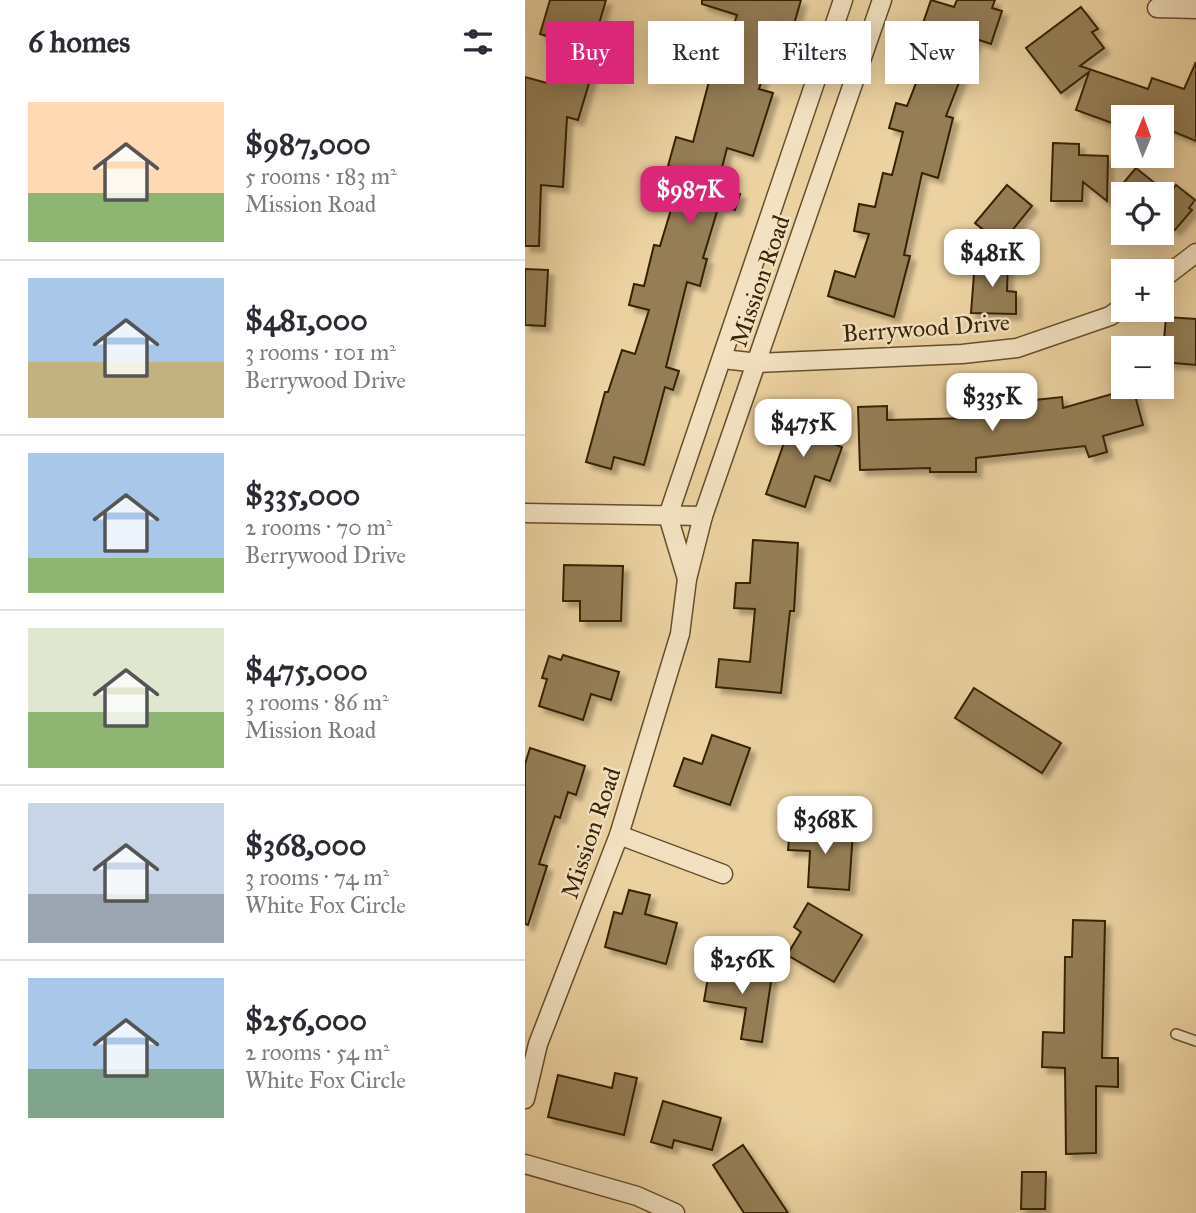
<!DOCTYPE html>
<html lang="en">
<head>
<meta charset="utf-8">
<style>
	body { margin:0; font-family:"IM FELL Great Primer",serif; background:#f2f2f3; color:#2b2b33; height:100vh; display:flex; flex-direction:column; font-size:26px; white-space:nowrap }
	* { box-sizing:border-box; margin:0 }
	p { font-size:23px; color:#7c7c81 }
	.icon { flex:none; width:38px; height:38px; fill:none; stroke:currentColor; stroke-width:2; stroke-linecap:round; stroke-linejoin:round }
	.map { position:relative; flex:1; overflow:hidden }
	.drawer { display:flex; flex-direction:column; background:#fff; width:525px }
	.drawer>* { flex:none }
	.banner { position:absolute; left:21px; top:21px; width:544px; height:63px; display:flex; gap:14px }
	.needle { width:46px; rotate:1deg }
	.fabs { position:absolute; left:586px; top:105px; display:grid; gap:14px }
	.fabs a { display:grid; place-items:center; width:63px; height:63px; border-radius:0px; background:#fff; box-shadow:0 4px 18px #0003; font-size:35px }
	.price { position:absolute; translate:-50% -60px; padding:0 16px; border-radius:14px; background:#fff; color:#222; font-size:23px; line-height:46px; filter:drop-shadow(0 2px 4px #0008) }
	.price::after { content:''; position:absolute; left:50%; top:42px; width:21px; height:16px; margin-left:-10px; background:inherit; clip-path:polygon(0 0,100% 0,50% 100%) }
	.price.selected { background:#db2777; color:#fff }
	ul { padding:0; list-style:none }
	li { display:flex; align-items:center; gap:21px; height:175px; padding:0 28px }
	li+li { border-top:2px solid #e1e1e2 }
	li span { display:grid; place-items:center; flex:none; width:196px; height:140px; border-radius:0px; color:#555 }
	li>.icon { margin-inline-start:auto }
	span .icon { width:84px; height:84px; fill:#fffc; stroke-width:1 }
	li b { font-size:30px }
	h2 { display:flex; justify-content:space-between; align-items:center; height:84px; padding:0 28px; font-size:30px }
	.chip { padding:0 24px; border-radius:0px; background:#fff; box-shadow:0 4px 18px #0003; font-size:24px; line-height:63px }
	.chip.selected { background:#db2777; color:#fff }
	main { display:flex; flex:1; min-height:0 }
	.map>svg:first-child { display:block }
	.building { fill:#957e56; stroke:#362305; stroke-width:2; filter:url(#shadow) }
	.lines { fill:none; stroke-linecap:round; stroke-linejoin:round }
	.service-casing { stroke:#644f2c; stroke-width:12 }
	.minor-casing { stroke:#644f2c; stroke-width:21 }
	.service { stroke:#f3e2c2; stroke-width:9 }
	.minor { stroke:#f3e2c2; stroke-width:18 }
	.labels { text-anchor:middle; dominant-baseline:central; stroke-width:5; stroke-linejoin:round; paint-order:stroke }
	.street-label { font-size:24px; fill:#362305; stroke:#f3e2c2 }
</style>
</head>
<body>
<main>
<section class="drawer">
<h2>6 homes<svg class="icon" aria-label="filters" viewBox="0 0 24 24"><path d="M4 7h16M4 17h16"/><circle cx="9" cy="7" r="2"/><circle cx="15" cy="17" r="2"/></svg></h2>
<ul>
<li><span style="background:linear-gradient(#ffd9b3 65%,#8fb573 0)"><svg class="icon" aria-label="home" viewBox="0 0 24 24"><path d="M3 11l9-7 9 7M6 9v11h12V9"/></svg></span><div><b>$987,000</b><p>5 rooms · 183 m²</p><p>Mission Road</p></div></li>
<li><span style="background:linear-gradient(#a9c7e8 60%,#c2b280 0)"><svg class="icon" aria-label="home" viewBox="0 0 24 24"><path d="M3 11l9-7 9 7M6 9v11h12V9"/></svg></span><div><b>$481,000</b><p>3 rooms · 101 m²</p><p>Berrywood Drive</p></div></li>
<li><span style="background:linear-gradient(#a9c7e8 75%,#8fb573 0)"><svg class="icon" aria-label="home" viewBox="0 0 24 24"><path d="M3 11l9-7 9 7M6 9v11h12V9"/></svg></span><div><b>$335,000</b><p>2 rooms · 70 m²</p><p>Berrywood Drive</p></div></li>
<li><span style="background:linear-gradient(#dfe7d0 60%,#8fb573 0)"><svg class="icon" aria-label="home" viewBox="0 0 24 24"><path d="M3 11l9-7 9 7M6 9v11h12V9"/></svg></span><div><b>$475,000</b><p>3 rooms · 86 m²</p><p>Mission Road</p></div></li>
<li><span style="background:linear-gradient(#c9d6e8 65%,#9aa5b1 0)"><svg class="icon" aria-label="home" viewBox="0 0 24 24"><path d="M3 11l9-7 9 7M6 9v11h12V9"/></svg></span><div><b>$368,000</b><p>3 rooms · 74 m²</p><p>White Fox Circle</p></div></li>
<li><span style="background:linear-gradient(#a9c7e8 65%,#7fa58c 0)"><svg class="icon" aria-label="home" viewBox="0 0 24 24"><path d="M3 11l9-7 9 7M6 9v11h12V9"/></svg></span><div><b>$256,000</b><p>2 rooms · 54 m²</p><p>White Fox Circle</p></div></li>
</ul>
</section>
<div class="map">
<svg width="671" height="1213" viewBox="0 0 671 1213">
	<defs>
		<filter id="shadow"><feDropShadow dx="5.5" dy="5.5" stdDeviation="2" flood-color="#0004"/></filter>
	</defs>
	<rect width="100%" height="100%" fill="#ecd2a1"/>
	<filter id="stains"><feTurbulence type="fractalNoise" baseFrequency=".00286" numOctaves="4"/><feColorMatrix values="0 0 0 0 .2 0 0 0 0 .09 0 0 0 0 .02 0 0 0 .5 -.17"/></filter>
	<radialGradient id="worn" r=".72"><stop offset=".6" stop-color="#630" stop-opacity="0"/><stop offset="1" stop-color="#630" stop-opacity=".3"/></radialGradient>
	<g class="building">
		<polygon points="25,0 81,0 64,58 71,60 53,120 42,117 38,187 16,185 14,246 0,246 0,77 22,83 35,40 15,34"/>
		<polygon points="177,0 276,0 267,31 254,27 234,89 248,93 228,156 202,148 192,187 215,194 210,210 194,205 178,258 182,259 175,286 162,282 141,367 154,371 148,390 140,387 119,465 89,457 86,469 61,462 80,392 83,392 97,350 110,354 124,310 104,305 109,284 119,286 129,245 135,246 158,170 143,166 151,137 168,142 187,70 193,72 212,15 177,4"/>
		<polygon points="406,0 429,7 432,0 470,0 467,8 477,11 466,44 451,39 421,116 428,118 413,178 397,173 379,255 385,256 369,317 303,296 310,271 330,277 344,234 329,231 334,204 350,207 358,173 367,175 378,132 364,128 371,103 382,106 402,55 389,49"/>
		<polygon points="556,7 573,29 567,32 579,48 555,66 623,89 627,78 659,89 671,62 671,141 637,127 637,117 598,117 598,127 551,110 564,72 536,93 501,48"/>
		<polygon points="528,143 554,144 554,155 583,156 582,201 558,182 557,201 526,201"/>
		<polygon points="611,168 637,189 637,184 646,192 651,185 670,200 664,208 667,210 650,230 637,220 637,194 589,194"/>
		<polygon points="482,185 507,206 476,244 450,223"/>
		<polygon points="450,261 483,262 482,291 491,292 491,314 446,313"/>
		<polygon points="0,269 23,270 20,326 0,325"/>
		<polygon points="641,317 671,319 671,365 637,362"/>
		<polygon points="608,388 618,425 578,436 582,452 564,457 560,446 451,458 451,472 405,472 405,468 335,470 333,407 362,406 362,420 448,418 447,402 463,401 463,405 537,397 538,408"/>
		<polygon points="272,406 299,416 292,438 317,447 305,481 290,476 280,507 241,494"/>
		<polygon points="228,540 273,543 269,611 265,611 256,693 191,687 194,659 225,662 230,609 209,608 211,583 225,583"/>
		<polygon points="39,565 98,566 96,621 55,621 55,601 38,601"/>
		<polygon points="38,655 94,672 86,700 66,694 58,720 14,706 22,679 17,678 24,656 36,660"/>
		<polygon points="449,688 536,743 517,773 430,718"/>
		<polygon points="187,735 225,748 205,805 149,786 159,758 177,764"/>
		<polygon points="5,748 60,766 51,795 43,792 35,818 30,816 14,864 22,866 3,925 0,924 0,764"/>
		<polygon points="265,828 328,832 324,890 283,887 285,851 263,850"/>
		<polygon points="104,890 125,895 120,914 152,923 141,964 80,947 89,912 97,914"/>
		<polygon points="283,903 337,935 309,982 262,955 276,932 269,927"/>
		<polygon points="548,920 580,921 577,1058 593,1058 593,1087 571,1086 571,1153 541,1154 540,1068 517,1067 518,1032 539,1033 540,957 547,957"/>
		<polygon points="185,965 247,975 237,1042 216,1039 221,1008 179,1001"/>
		<polygon points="90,1073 112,1078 99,1135 23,1117 33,1075 87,1088"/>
		<polygon points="138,1101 196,1118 187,1150 149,1140 147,1148 126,1142"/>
		<polygon points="218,1145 263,1213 219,1213 188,1165"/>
		<polygon points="497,1172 521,1172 520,1209 496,1209"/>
	</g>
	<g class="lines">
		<defs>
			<polyline id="service" points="651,1034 671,1041"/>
			<g id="minor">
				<polyline points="632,8 671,9"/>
				<polyline points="637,279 671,253"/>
				<polyline points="198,359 233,363 437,354 492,348 585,316 598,307"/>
				<polyline points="0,513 178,516"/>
				<polyline points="162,579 143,516 318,0"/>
				<polyline points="94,835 198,874"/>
				<polyline points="0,1099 13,1044 94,835 155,634 162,579 178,516 357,0"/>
				<polyline points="0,1164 112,1196 150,1213"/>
			</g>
		</defs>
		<use href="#service" class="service-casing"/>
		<use href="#minor" class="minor-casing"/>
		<use href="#service" class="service"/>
		<use href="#minor" class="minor"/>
	</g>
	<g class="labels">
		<g class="street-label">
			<text transform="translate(235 281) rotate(-71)">Mission Road</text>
			<text transform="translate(401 328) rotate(-4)">Berrywood Drive</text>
			<text transform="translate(66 833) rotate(-71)">Mission Road</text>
		</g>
	</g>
	<rect width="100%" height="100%" filter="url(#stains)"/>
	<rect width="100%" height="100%" fill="url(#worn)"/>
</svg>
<div class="fabs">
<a><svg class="needle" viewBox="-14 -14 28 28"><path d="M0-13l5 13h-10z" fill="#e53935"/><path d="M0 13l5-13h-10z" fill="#7c7c81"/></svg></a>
<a><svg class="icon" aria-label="locate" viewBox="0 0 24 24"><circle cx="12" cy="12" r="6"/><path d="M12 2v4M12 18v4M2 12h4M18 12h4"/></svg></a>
<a>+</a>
<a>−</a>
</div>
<b class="price selected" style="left:165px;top:226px">$987K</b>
<b class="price" style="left:467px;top:289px">$481K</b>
<b class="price" style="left:467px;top:433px">$335K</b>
<b class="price" style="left:278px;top:459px">$475K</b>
<b class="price" style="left:300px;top:856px">$368K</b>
<b class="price" style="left:217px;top:996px">$256K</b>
<div class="banner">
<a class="chip selected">Buy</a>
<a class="chip">Rent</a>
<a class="chip">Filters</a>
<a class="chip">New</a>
</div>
</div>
</main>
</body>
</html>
